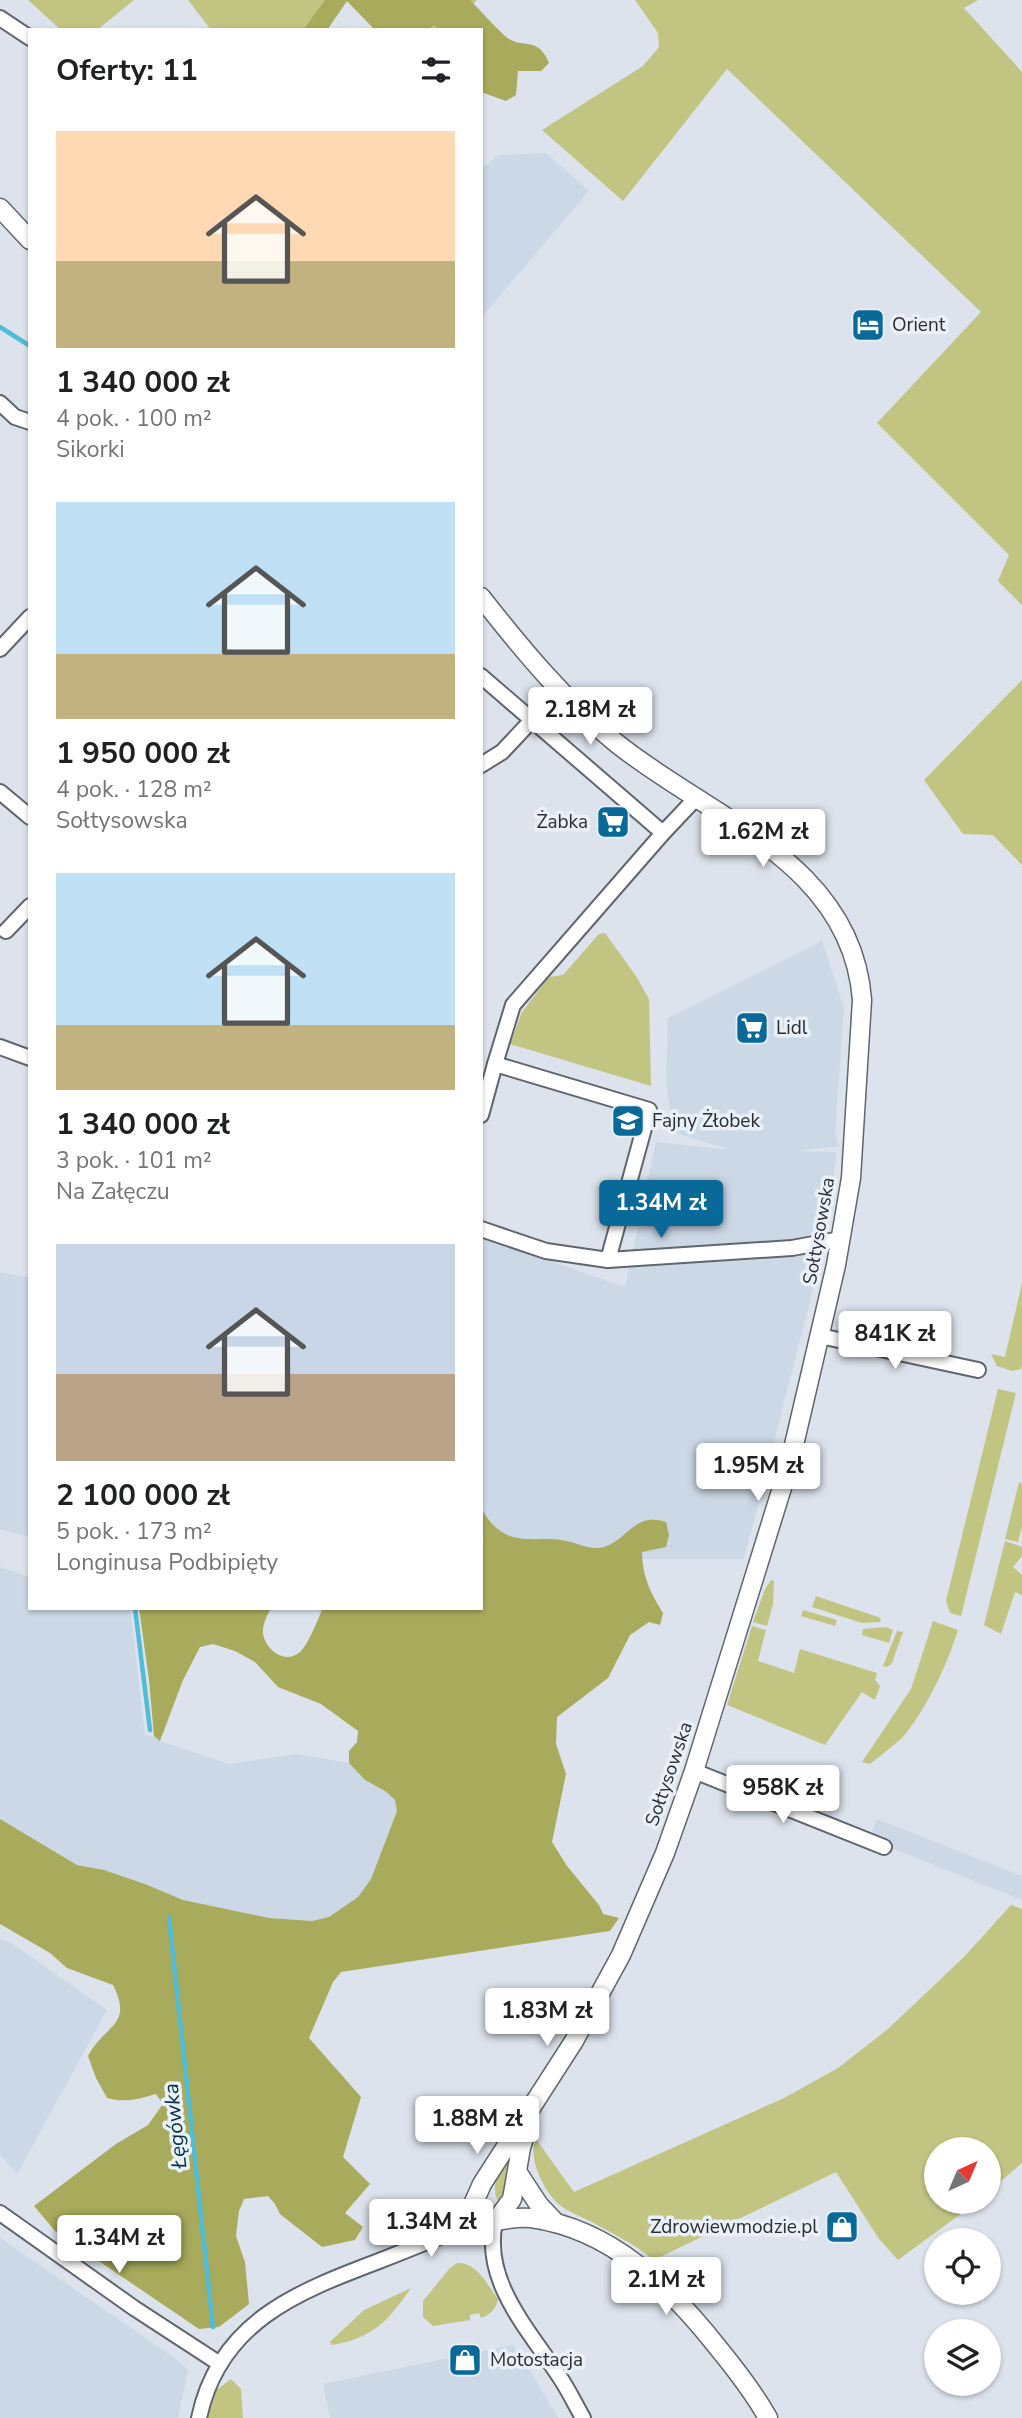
<!DOCTYPE html>
<html lang="pl">
<head>
<meta charset="utf-8">
<style>
	body { margin:0; font-family:"Nunito Sans",sans-serif; background:#f6f6f6; color:#202124; height:100vh; display:flex; flex-direction:column; font-size:26px; white-space:nowrap }
	* { box-sizing:border-box; margin:0 }
	p { font-size:23px; color:#757577 }
	.icon { flex:none; width:38px; height:38px; fill:none; stroke:currentColor; stroke-width:2; stroke-linecap:round; stroke-linejoin:round }
	.map { position:relative; flex:1; overflow:hidden }
	.details { position:absolute; left:28px; top:28px; width:455px; height:1582px; display:flex; flex-direction:column; background:#fff; border-radius:0px; box-shadow:0 2px 5px #0004 }
	.details>* { flex:none }
	.needle { width:46px; rotate:44deg }
	.tools { position:absolute; left:924px; top:2137px; display:grid; gap:14px }
	.tools a { display:grid; place-items:center; width:77px; height:77px; border-radius:50%; background:#fff; box-shadow:0 2px 5px #0004; font-size:35px }
	.price { position:absolute; translate:-50% -60px; padding:0 16px; border-radius:7px; background:#fff; color:#222; font-size:23px; line-height:46px; filter:drop-shadow(0 2px 4px #0008) }
	.price::after { content:''; position:absolute; left:50%; top:42px; width:21px; height:16px; margin-left:-10px; background:inherit; clip-path:polygon(0 0,100% 0,50% 100%) }
	.price.current { background:#096998; color:#fff }
	ul { padding:0; list-style:none }
	li { display:grid; align-content:center; gap:14px; height:371px; padding:0 28px }
	li span { display:grid; place-items:center; height:217px; border-radius:0px; color:#555 }
	li>.icon { margin-inline-start:auto }
	span .icon { width:126px; height:126px; fill:#fffc; stroke-width:1 }
	li b { font-size:30px }
	h2 { display:flex; justify-content:space-between; align-items:center; height:84px; padding:0 28px; font-size:30px }
	.map>svg:first-child { display:block }
	.built { fill:#ccd8e6 }
	.green { fill:#c2c582 }
	.forest { fill:#a8ab5b }
	.lines { fill:none; stroke-linecap:round; stroke-linejoin:round }
	.stream { stroke:#50bcd6; stroke-width:4.5 }
	.minor-casing { stroke:#60666e; stroke-width:18 }
	.tertiary-casing { stroke:#60666e; stroke-width:21 }
	.minor { stroke:#fff; stroke-width:14 }
	.tertiary { stroke:#fff; stroke-width:18 }
	.labels { text-anchor:middle; dominant-baseline:central; stroke-width:7; stroke-linejoin:round; paint-order:stroke }
	.poi-label { font-size:19px; fill:#2b2e31; stroke:#e9f0f9; text-anchor:start }
	.street-label { font-size:19px; fill:#2b2e31; stroke:#e9f0f9 }
	.water-label { font-size:21px; font-style:italic; fill:#00323d; stroke:#e9f0f9 }
</style>
</head>
<body>
<div class="map">
<svg width="1022" height="2418" viewBox="0 0 1022 2418">
	<rect width="100%" height="100%" fill="#dce3ec"/>
	<g class="built">
		<polygon points="546,153 589,191 481,318 481,169 499,155"/>
		<polygon points="822,941 844,1008 835,1134 839,1146 796,1151 837,1152 818,1270 744,1559 481,1559 481,1237 625,1287 656,1142 730,1150 673,1132 666,1081 668,1018"/>
		<polygon points="0,1272 30,1278 30,1537 0,1529"/>
		<polygon points="0,1567 30,1577 30,1608 130,1608 145,1735 154,1736 160,1741 229,1764 297,1754 349,1763 365,1780 385,1791 395,1800 397,1811 371,1879 358,1897 329,1918 312,1921 269,1918 183,1900 145,1884 104,1870 77,1865 0,1819"/>
		<polygon points="877,1819 1022,1876 1022,1900 869,1839"/>
		<polygon points="0,1939 11,1943 107,2010 17,2174 0,2154"/>
		<polygon points="0,2238 176,2359 188,2370 178,2418 0,2418"/>
		<polygon points="512,2345 521,2355 558,2418 330,2418 323,2384"/>
	</g>
	<g class="green">
		<polygon points="28,0 134,0 97,30 61,30"/>
		<polygon points="188,0 477,0 451,30 376,30 347,1 327,30 211,30"/>
		<polygon points="635,0 978,0 964,8 1022,72 1022,605 998,581 1009,555 877,423 981,312 727,69 623,201 542,130 643,66 659,47 658,33"/>
		<polygon points="1022,680 1022,865 993,835 963,834 924,780"/>
		<polygon points="605,933 636,976 649,999 651,1086 510,1044 522,1012 549,977 563,975 599,934"/>
		<polygon points="1022,1283 1022,1365 1021,1369 1012,1371 997,1366 991,1354 1005,1357"/>
		<polygon points="998,1389 1016,1393 961,1616 950,1613 946,1601"/>
		<polygon points="1019,1482 1022,1484 1022,1526 1018,1542 1005,1539"/>
		<polygon points="1005,1541 1022,1547 1022,1556 1013,1567 1022,1575 1022,1595 1015,1592 1001,1634 984,1625"/>
		<polygon points="771,1580 774,1581 773,1604 767,1626 753,1622 765,1589"/>
		<polygon points="816,1596 881,1618 880,1622 862,1623 812,1607"/>
		<polygon points="803,1610 837,1620 835,1626 801,1616"/>
		<path d="M933,1621L958,1630C947,1665 929,1703 907,1732C897,1744 882,1754 870,1764L862,1762L911,1689Z"/>
		<polygon points="752,1626 766,1630 758,1661 794,1673 800,1649 877,1673 875,1680 880,1686 875,1700 862,1692 825,1745 727,1705"/>
		<polygon points="886,1627 893,1630 889,1643 862,1635 863,1629"/>
		<polygon points="897,1631 903,1632 892,1663 887,1667 883,1666"/>
		<path d="M1011,1905L1022,1909V2163L989,2191V2149H936V2202H977L898,2260L879,2239L836,2172L654,2260C634,2244 612,2233 590,2221C580,2216 569,2212 561,2206C546,2195 526,2157 536,2139L574,2192L784,2098L838,2068L888,2029L964,1957Z"/>
		<path d="M509,2158C511,2174 508,2190 499,2203C489,2186 499,2173 509,2158Z"/>
		<path d="M457,2263C477,2262 487,2284 498,2299C496,2309 490,2315 481,2318L479,2313L470,2315V2320L433,2326L423,2317V2301L450,2268Z"/>
		<path d="M411,2288C388,2321 373,2338 332,2345L330,2342L364,2310Z"/>
		<polygon points="231,2379 241,2389 243,2418 207,2418 214,2392"/>
	</g>
	<g class="forest">
		<path d="M325,0H470C482,12 493,25 505,36C522,51 537,34 549,63L541,71H518L516,95L506,101L481,92V30H441L434,25L427,30H375L347,1L327,30H303Z"/>
		<path d="M481,1507C486,1517 492,1526 502,1532C520,1544 546,1536 566,1541C579,1543 590,1551 604,1547C630,1538 634,1512 666,1522L669,1535L666,1547L642,1552C642,1576 651,1594 663,1613L660,1625L649,1622L630,1635L608,1678L557,1717L556,1744L566,1774L552,1842L567,1866L599,1905L603,1914L619,1918L610,1931L341,1972L333,1982L309,2038L361,2097L343,2157L370,2184L345,2213L363,2227L355,2240L322,2247L280,2214L275,2204L268,2196L244,2199L239,2211L236,2236L245,2262L249,2304L219,2327L199,2329L56,2232L34,2206L116,2144L148,2125L163,2104L156,2094C138,2099 125,2103 107,2098L96,2078L88,2056C104,2025 134,2026 113,1985L67,1968L50,1953L0,1924V1819L77,1865L104,1870L145,1884L183,1900L269,1918L312,1921L329,1917L358,1897L371,1879L397,1811L395,1800L385,1791L365,1780L349,1763V1751L357,1742L358,1731L321,1704L278,1687L255,1662L235,1651L213,1644L200,1647L183,1680L160,1741L154,1736L149,1680L139,1608H271C267,1616 262,1625 263,1634C266,1650 285,1665 300,1652C308,1645 318,1619 323,1608H481Z"/>
	</g>
	<g class="lines">
		<g class="stream">
			<polyline points="0,327 30,346"/>
			<polyline points="135,1608 150,1730"/>
			<polyline points="169,1918 213,2327"/>
		</g>
		<defs>
			<g id="minor">
				<polyline points="0,18 30,38"/>
				<polyline points="0,403 15,417 30,422"/>
				<polyline points="0,649 30,617"/>
				<polyline points="481,676 663,833 697,797"/>
				<polyline points="481,765 502,752 532,720"/>
				<polyline points="0,792 30,817"/>
				<polyline points="6,931 30,906"/>
				<polyline points="0,1047 30,1058"/>
				<polyline points="481,1115 495,1064"/>
				<polyline points="481,1229 546,1251 608,1260 792,1248 841,1239"/>
				<polyline points="608,1260 649,1110 495,1064 513,1005 663,833"/>
				<polyline points="820,1336 978,1370"/>
				<polyline points="694,1771 884,1847"/>
				<polyline points="0,2213 134,2308 220,2364"/>
				<path d="M495,2222C482,2281 529,2330 559,2376C568,2389 575,2404 583,2418"/>
				<path d="M199,2418C219,2322 297,2292 379,2261C407,2250 435,2239 463,2227"/>
			</g>
			<g id="tertiary">
				<polyline points="0,208 30,240"/>
				<polyline points="518,2173 539,2205 556,2223"/>
				<polyline points="495,2222 512,2199 521,2148 528,2124"/>
				<path d="M463,2227L482,2184L574,2041L621,1955L665,1853L694,1771L790,1462L836,1265L851,1178L862,1000C852,862 707,817 615,742C564,700 521,648 481,597"/>
				<path d="M463,2227C484,2224 510,2216 531,2218C612,2229 671,2288 719,2349C737,2371 754,2393 768,2418"/>
			</g>
		</defs>
		<use href="#minor" class="minor-casing"/>
		<use href="#tertiary" class="tertiary-casing"/>
		<use href="#minor" class="minor"/>
		<use href="#tertiary" class="tertiary"/>
	</g>
	<defs>
		<symbol id="hotel-square" viewBox="-11 -11 22 22"><rect x="-9" y="-9" width="18" height="18" rx="4" fill="#096998" stroke="#e9f0f9"/><path d="M-6-4.5h1.5V1H6V5H4.5V3h-9V5H-6ZM-4 0a1.8 1.8 0 1 1 3.6 0ZM.5 0V-2.5h3Q6-2.5 6 0Z" fill="#fff"/></symbol>
		<symbol id="supermarket-square" viewBox="-11 -11 22 22"><rect x="-9" y="-9" width="18" height="18" rx="4" fill="#096998" stroke="#e9f0f9"/><path d="M-6-5.5h2.5l.6 2H6L4.5 2H-2.5L-4.4-4H-6ZM-1.5 3.2a1.3 1.3 0 1 0 .1 0ZM3 3.2a1.3 1.3 0 1 0 .1 0Z" fill="#fff"/></symbol>
		<symbol id="school-square" viewBox="-11 -11 22 22"><rect x="-9" y="-9" width="18" height="18" rx="4" fill="#096998" stroke="#e9f0f9"/><path d="M0-5L7-2L0 1L-7-2ZM-4 1L0 2.5L4 1V4Q0 6-4 4Z" fill="#fff"/></symbol>
		<symbol id="shop-square" viewBox="-11 -11 22 22"><rect x="-9" y="-9" width="18" height="18" rx="4" fill="#096998" stroke="#e9f0f9"/><path d="M-5-2.5h2.3a2.7 3.5 0 0 1 5.4 0H5L5.5 6h-11ZM-1.5-2.5h3a1.5 2.3 0 0 0-3 0Z" fill="#fff"/></symbol>
	</defs>
	<g fill-rule="evenodd">
		<use href="#hotel-square" x="849" y="306" width="38" height="38"/>
		<use href="#supermarket-square" x="594" y="803" width="38" height="38"/>
		<use href="#supermarket-square" x="733" y="1009" width="38" height="38"/>
		<use href="#school-square" x="609" y="1102" width="38" height="38"/>
		<use href="#shop-square" x="823" y="2208" width="38" height="38"/>
		<use href="#shop-square" x="446" y="2341" width="38" height="38"/>
	</g>
	<g class="labels">
		<g class="poi-label">
			<text x="892" y="325">Orient</text>
			<text x="588" y="822" text-anchor="end">Żabka</text>
			<text x="776" y="1028">Lidl</text>
			<text x="652" y="1121">Fajny Żłobek</text>
			<text x="818" y="2227" text-anchor="end">Zdrowiewmodzie.pl</text>
			<text x="490" y="2360">Motostacja</text>
		</g>
		<g class="street-label">
			<text transform="translate(819 1231) rotate(-80)">Sołtysowska</text>
			<text transform="translate(669 1774) rotate(-71)">Sołtysowska</text>
		</g>
		<g class="water-label">
			<text transform="translate(175 2126) rotate(-96)">Łęgówka</text>
		</g>
	</g>
</svg>
<div class="tools">
<a><svg class="needle" viewBox="-14 -14 28 28"><path d="M0-13l5 13h-10z" fill="#e53935"/><path d="M0 13l5-13h-10z" fill="#757577"/></svg></a>
<a><svg class="icon" aria-label="locate" viewBox="0 0 24 24"><circle cx="12" cy="12" r="6"/><path d="M12 2v4M12 18v4M2 12h4M18 12h4"/></svg></a>
<a><svg class="icon" aria-label="layers" viewBox="0 0 24 24"><path d="M12 4l9 5-9 5-9-5zM3 14l9 5 9-5"/></svg></a>
</div>
<b class="price" style="left:590px;top:747px">2.18M zł</b>
<b class="price" style="left:763px;top:869px">1.62M zł</b>
<b class="price current" style="left:661px;top:1240px">1.34M zł</b>
<b class="price" style="left:895px;top:1371px">841K zł</b>
<b class="price" style="left:758px;top:1503px">1.95M zł</b>
<b class="price" style="left:783px;top:1825px">958K zł</b>
<b class="price" style="left:547px;top:2048px">1.83M zł</b>
<b class="price" style="left:477px;top:2156px">1.88M zł</b>
<b class="price" style="left:431px;top:2259px">1.34M zł</b>
<b class="price" style="left:119px;top:2275px">1.34M zł</b>
<b class="price" style="left:666px;top:2317px">2.1M zł</b>
<section class="details">
<h2>Oferty: 11<svg class="icon" aria-label="filters" viewBox="0 0 24 24"><path d="M4 7h16M4 17h16"/><circle cx="9" cy="7" r="2"/><circle cx="15" cy="17" r="2"/></svg></h2>
<ul>
<li><span style="background:linear-gradient(#ffd9b3 60%,#c2b280 0)"><svg class="icon" aria-label="home" viewBox="0 0 24 24"><path d="M3 11l9-7 9 7M6 9v11h12V9"/></svg></span><div><b>1 340 000 zł</b><p>4 pok. · 100 m²</p><p>Sikorki</p></div></li>
<li><span style="background:linear-gradient(#bfe0f5 70%,#c2b280 0)"><svg class="icon" aria-label="home" viewBox="0 0 24 24"><path d="M3 11l9-7 9 7M6 9v11h12V9"/></svg></span><div><b>1 950 000 zł</b><p>4 pok. · 128 m²</p><p>Sołtysowska</p></div></li>
<li><span style="background:linear-gradient(#bfe0f5 70%,#c2b280 0)"><svg class="icon" aria-label="home" viewBox="0 0 24 24"><path d="M3 11l9-7 9 7M6 9v11h12V9"/></svg></span><div><b>1 340 000 zł</b><p>3 pok. · 101 m²</p><p>Na Załęczu</p></div></li>
<li><span style="background:linear-gradient(#c9d6e8 60%,#b9a48a 0)"><svg class="icon" aria-label="home" viewBox="0 0 24 24"><path d="M3 11l9-7 9 7M6 9v11h12V9"/></svg></span><div><b>2 100 000 zł</b><p>5 pok. · 173 m²</p><p>Longinusa Podbipięty</p></div></li>
</ul>
</section>
</div>
</body>
</html>
